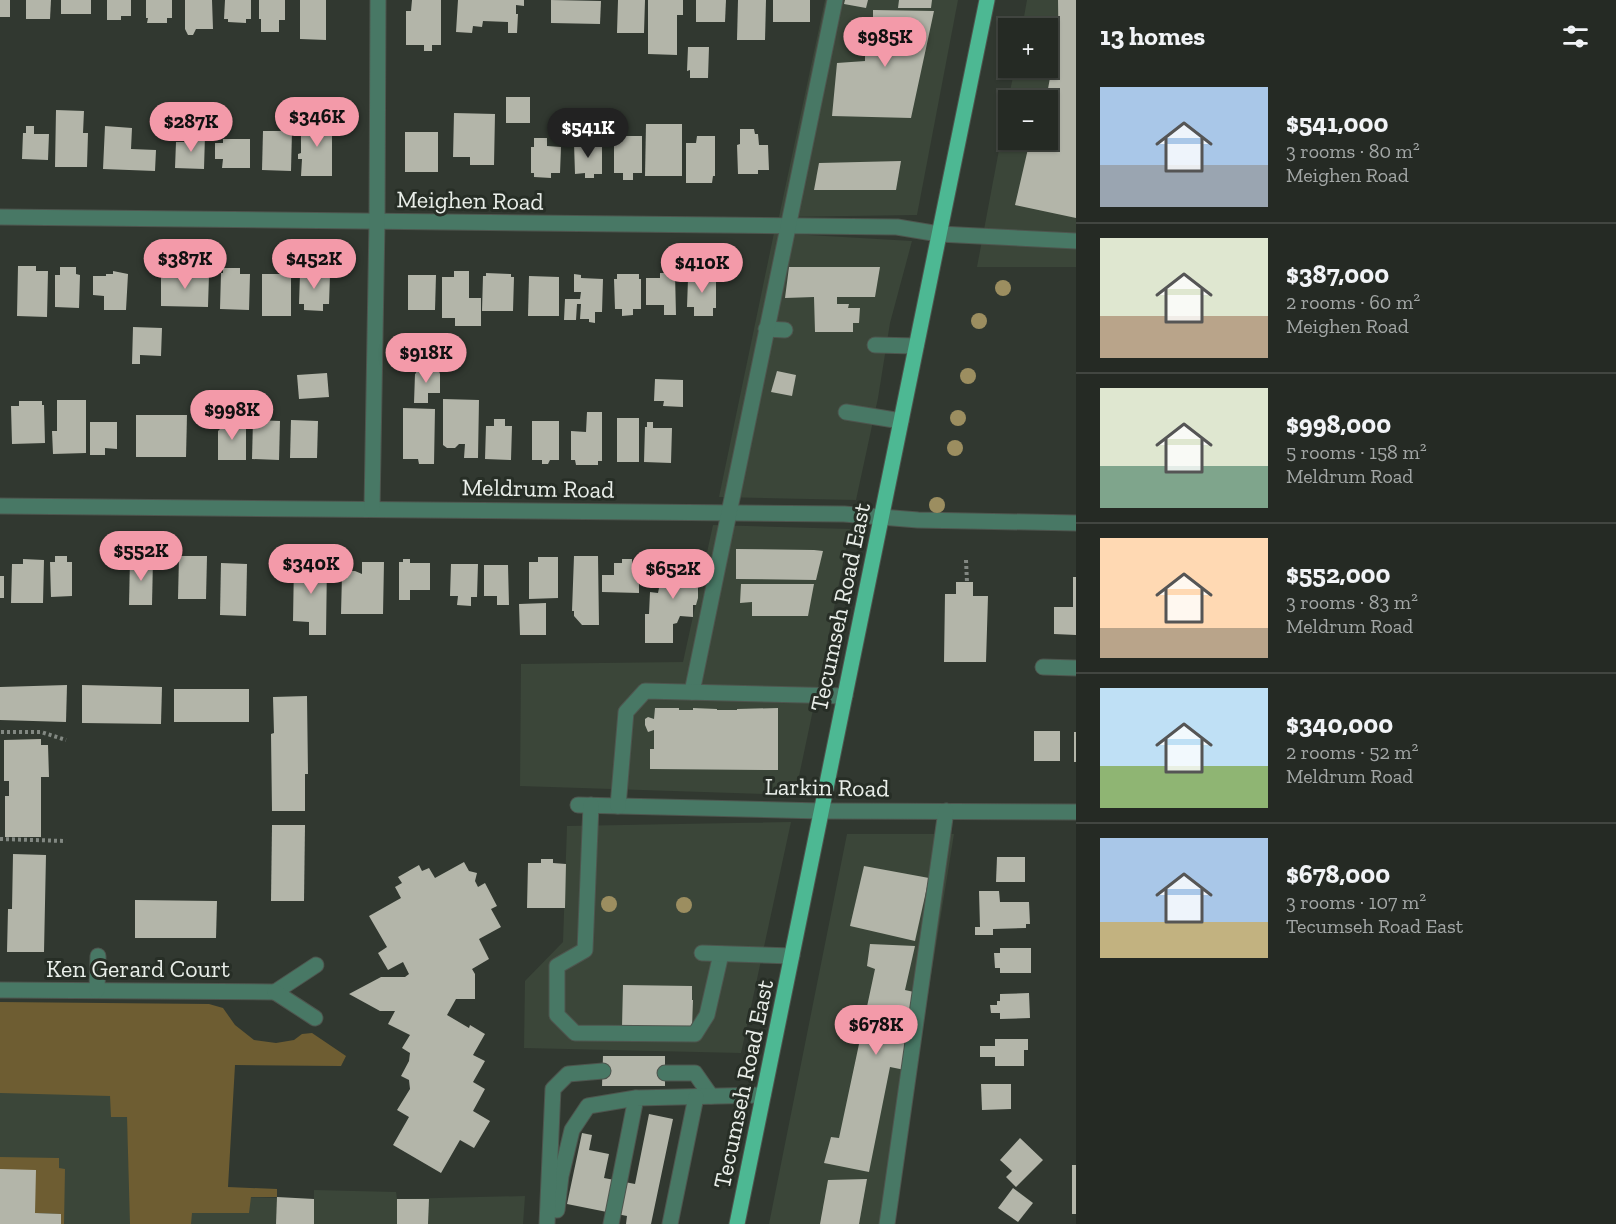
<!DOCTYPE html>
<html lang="en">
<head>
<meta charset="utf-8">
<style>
	body { margin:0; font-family:"Zilla Slab",serif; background:#313631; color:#f1f3f6; height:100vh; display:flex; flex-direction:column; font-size:22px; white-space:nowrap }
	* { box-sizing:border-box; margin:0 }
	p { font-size:20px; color:#a3a7a6 }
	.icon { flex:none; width:33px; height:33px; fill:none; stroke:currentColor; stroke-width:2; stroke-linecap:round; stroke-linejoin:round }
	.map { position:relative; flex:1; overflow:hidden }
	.sheet { display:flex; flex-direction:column; background:#252a24; width:540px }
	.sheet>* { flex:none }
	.controls { position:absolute; left:998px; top:18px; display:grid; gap:12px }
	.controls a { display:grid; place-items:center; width:60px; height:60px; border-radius:0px; background:#252a24; box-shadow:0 2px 4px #0004,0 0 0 2px #424641; font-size:30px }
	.price { position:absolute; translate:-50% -51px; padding:0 14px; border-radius:21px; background:#f39aa9; color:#111; font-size:20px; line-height:39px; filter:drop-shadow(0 2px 3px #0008) }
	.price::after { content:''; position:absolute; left:50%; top:36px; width:18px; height:14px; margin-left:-9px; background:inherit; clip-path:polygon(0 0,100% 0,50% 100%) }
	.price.current { background:#222; color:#fff }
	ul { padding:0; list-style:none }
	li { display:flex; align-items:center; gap:18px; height:150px; padding:0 24px }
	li+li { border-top:2px solid #424641 }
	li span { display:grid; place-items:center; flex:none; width:168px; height:120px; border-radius:0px; color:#555 }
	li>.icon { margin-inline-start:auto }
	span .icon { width:72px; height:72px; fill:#fffc; stroke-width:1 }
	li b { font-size:26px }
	h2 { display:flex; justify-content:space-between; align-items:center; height:72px; padding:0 24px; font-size:26px }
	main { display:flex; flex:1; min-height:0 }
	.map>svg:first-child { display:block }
	.built { fill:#3b4639 }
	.green { fill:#6e5d32 }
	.building { fill:#b3b5a9 }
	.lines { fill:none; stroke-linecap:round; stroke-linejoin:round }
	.minor-casing { stroke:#4e554e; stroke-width:17 }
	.major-casing { stroke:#4e554e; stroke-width:17 }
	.path { stroke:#828882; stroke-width:4; stroke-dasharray:3 3; stroke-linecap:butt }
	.minor { stroke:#487865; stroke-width:15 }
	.major { stroke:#4db893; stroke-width:15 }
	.tree { fill:#9c8e60 }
	.labels { text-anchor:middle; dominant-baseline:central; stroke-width:6; stroke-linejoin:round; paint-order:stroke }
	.street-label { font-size:24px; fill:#e9eee9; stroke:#272e26 }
</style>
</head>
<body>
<main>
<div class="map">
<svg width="1076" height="1224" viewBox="0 0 1076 1224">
	<rect width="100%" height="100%" fill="#313830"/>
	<g class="built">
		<polygon points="825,0 958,0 917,215 779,217"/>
		<polygon points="1027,0 1076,0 1076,267 977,267 1008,102 1008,140 1047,140 1047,100 1008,100 1015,68 1047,68 1047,28 1022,28"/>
		<polygon points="774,233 912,241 890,323 878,398 856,500 719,497"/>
		<polygon points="713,525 850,529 824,658 795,795 520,786 521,664 683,662"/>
		<polygon points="791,822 741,1053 524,1048 525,981 563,942 567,826"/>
		<polygon points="847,834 954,834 891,1224 769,1224"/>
		<polygon points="0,1080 126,1081 130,1194 314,1199 314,1190 396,1192 397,1199 525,1196 523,1224 0,1224"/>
	</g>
	<g class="green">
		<polygon points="0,1002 209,1004 223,1008 235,1025 254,1040 276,1043 294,1040 302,1034 312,1033 346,1056 341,1066 235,1065 228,1187 277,1189 277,1197 251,1197 249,1213 192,1213 191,1224 130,1224 127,1117 111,1117 110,1096 0,1093"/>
		<polygon points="0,1157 59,1158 59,1168 65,1169 64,1224 61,1224 61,1214 35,1213 0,1169"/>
	</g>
	<g class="building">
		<rect x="0" y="0" width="10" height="17"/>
		<polygon points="26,0 51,0 50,19 26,19"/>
		<rect x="61" y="0" width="30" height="14"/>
		<polygon points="107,0 131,0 131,16 121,16 121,20 107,20"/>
		<polygon points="146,0 172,0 172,18 167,18 167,23 147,23 148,18 146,18"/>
		<polygon points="185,0 212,0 213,29 196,29 193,35 188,35 185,29"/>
		<polygon points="225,0 251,0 251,19 246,19 246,23 228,22 228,19 224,19"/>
		<polygon points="259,0 285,0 285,20 279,20 279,32 261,32 261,19 259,19"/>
		<polygon points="300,0 326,0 326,40 300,39"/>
		<polygon points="412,0 441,0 441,45 432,45 432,51 424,51 424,45 406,45 406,11 411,11"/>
		<polygon points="458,0 524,0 524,6 516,5 516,14 518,14 517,33 508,33 508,22 483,21 482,27 473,26 472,33 456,32"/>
		<polygon points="551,0 601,1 600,24 551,23"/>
		<polygon points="618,0 645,0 644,33 617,33"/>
		<polygon points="648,0 683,0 683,15 677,15 677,55 648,54"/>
		<polygon points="696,0 726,0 725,22 696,22"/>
		<polygon points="738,0 766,0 765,40 737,40"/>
		<rect x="773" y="0" width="37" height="22"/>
		<polygon points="845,0 868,0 866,8 844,4"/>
		<polygon points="899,0 932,0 931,8 898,8"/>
		<polygon points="1058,0 1076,0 1076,218 1015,205 1030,140 1047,140 1046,100 1051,72 1059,73"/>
		<polygon points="873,10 934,11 911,118 832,116 837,63 865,61 865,44 873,45"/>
		<polygon points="688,47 709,47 708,78 690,78 690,70 687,71"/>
		<rect x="506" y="97" width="24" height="26"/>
		<polygon points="56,110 84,111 83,133 88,133 87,167 55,167"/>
		<polygon points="454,113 495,114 494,165 470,165 470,157 453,157"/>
		<polygon points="309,118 332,118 332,176 301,176 302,159 298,159 298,154 301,153 301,124 309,124"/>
		<polygon points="646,124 682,124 682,176 645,176"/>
		<polygon points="26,126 34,126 34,134 49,134 48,160 22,159 23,133 26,133"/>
		<polygon points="105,126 132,128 131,149 156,150 155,171 103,169"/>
		<polygon points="740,129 754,129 755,134 758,134 759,145 768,145 769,170 758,170 758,174 738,174 737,145 740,144"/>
		<polygon points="263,131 292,131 291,171 262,170"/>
		<rect x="405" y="132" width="33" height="40"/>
		<polygon points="192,134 205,135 204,169 175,168 176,142 191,142"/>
		<polygon points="614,136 642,136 642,173 633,173 633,180 623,180 623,173 614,173"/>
		<polygon points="697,136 715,136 715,176 713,176 712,183 686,183 686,143 696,143"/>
		<polygon points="534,138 547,138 547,146 561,147 560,173 551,173 551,178 534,177 534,173 531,173 531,147 534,147"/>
		<polygon points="223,139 250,139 250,168 222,168 223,159 215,159 215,143 223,143"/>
		<polygon points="574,143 602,143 602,174 594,174 594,178 585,178 585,173 575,174"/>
		<polygon points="901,161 896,190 814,190 819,163"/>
		<polygon points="18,266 36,266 36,271 48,271 47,317 17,316"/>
		<polygon points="60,267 76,267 76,274 80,275 79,308 55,307 55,275 60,275"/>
		<polygon points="789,267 880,267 875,297 837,297 837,304 849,304 848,308 860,308 859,323 853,323 853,332 815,332 814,297 785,298"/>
		<polygon points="223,268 240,268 240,274 250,274 249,310 220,309 221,273 223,273"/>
		<polygon points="307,268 323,268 322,275 330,275 329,304 323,304 323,311 304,310 304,304 299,304 300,274 307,275"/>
		<polygon points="113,271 128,274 126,310 104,310 104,296 93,295 93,276 106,276 106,274 113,274"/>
		<polygon points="454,271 469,271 469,298 481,298 481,326 455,326 455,318 442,318 442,277 454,277"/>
		<polygon points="161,273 209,274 208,307 161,306"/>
		<polygon points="486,273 511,274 511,277 514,277 513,311 482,311 483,276 486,276"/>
		<polygon points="660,273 675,273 676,315 664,315 664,305 646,305 646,278 660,278"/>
		<polygon points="692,273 713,273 713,280 716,280 716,308 713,308 713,316 694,316 694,307 687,307 688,279 692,280"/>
		<rect x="262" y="274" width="29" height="42"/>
		<polygon points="574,274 581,275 581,278 603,279 602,312 595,312 595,323 589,322 589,319 580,319 581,304 577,304 576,320 564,320 565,299 580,299 581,292 574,292"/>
		<polygon points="617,274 639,274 639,279 641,279 641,309 633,309 633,315 622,316 622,309 615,309 614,279 617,279"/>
		<polygon points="408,275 436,275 435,310 408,310"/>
		<polygon points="529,276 559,277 559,316 528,316"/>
		<polygon points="133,327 162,328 161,356 140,355 140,364 132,364"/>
		<polygon points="417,368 438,368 440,374 440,393 428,393 428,403 414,403 415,374 416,373"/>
		<polygon points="777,371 796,375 792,396 771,392"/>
		<polygon points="327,373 329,397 299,399 297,375"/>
		<polygon points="655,379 683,380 683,407 663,406 664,401 654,401"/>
		<polygon points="443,399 479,400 478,458 464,458 465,444 459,444 455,448 447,448 443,445"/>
		<polygon points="57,400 86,400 86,453 53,454 52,431 57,431"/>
		<polygon points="19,401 42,401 42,405 44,405 45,443 12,444 11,406 19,406"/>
		<polygon points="403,408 435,409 434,464 419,464 418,459 403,459"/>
		<polygon points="587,412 602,412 602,461 598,461 598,465 576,465 575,460 571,460 571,431 586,432"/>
		<polygon points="136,415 187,415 186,457 136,457"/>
		<polygon points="220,418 232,418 232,425 246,425 246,460 218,460 218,431 220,429"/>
		<rect x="617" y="418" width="22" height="44"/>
		<polygon points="494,419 505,419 505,426 512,426 511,460 485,459 486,426 494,426"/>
		<polygon points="253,420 280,421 279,460 252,459"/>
		<polygon points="291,420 318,421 317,458 290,458"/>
		<polygon points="532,421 559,421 559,460 550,460 548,464 542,464 542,460 532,460"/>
		<polygon points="90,422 117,422 117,449 105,448 105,455 90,455"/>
		<polygon points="647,422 653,422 653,428 672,428 671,463 644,462 645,427 647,427"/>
		<polygon points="736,549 814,550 823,551 816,580 736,579"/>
		<polygon points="55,556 67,556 67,562 72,562 72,596 51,597 50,562 55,562"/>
		<polygon points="179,556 207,556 206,599 178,599"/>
		<polygon points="574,556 598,556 599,625 582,625 574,616 574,611 572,611"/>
		<polygon points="670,556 698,557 698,598 696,605 693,605 693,617 680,616 677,623 673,624 673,643 645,643 645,614 649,614 650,592 658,593 659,588 669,588"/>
		<polygon points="538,557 558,557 558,598 529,599 529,562 538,562"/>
		<polygon points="23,559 44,560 43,603 11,603 12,564 23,564"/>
		<polygon points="130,559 153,559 152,605 129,605"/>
		<polygon points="403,559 410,559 410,563 430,563 430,590 410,590 410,600 399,600 399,562 403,562"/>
		<polygon points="622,559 632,559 632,564 639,564 639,593 602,592 602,575 614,575 614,563 622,563"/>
		<polygon points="294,561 327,562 326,635 309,635 309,622 293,621"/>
		<polygon points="362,562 384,562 383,614 341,614 342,575 346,571 355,571 362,574"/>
		<polygon points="221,563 247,564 246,616 220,615"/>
		<polygon points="451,564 478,564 477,597 471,597 471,606 457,605 458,596 450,596"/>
		<polygon points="484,565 508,565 509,605 497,605 497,596 484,596"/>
		<rect x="0" y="576" width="4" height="22"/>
		<polygon points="1073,577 1076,577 1076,635 1054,634 1054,607 1073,607"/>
		<polygon points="956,582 973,582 973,596 988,596 986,662 944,662 945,594 956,594"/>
		<polygon points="741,584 814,584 808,616 752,616 752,602 740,603"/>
		<polygon points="546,603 546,635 520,635 519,604"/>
		<polygon points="67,685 66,722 0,720 0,687"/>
		<polygon points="82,685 162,687 161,724 82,723"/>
		<rect x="174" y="689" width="75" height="33"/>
		<polygon points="307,696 308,774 305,774 305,811 272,811 271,734 274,733 273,697"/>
		<polygon points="655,708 679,708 679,710 693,710 693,708 717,709 717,710 737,710 737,709 778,708 778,770 650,769 650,749 654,749 654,730 648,732 645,725 645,719 648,717 654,719"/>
		<rect x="1034" y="731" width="26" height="30"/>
		<rect x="1074" y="732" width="2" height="30"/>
		<polygon points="41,739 41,745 48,745 49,777 41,777 41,837 5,837 5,796 9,796 9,781 4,781 4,740"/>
		<polygon points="272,825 305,825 304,901 271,901"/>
		<polygon points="13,854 46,855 44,952 7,952 8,909 12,909"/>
		<polygon points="997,857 1025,857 1025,882 996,882"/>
		<polygon points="541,859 553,859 553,863 566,864 565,908 527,908 528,863 541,863"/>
		<polygon points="464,862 469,871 477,873 475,881 478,887 485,883 497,906 491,909 501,927 479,939 489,959 472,969 475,974 475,999 456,999 447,1015 469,1028 470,1025 485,1034 473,1055 485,1061 473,1082 485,1089 473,1111 490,1121 474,1148 460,1140 441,1173 393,1145 409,1117 397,1110 410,1089 409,1080 401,1076 409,1061 410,1053 402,1048 410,1035 388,1024 395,1011 380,1011 349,994 381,977 405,977 409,974 403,962 388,970 378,953 387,947 369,916 401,898 395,887 402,883 398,877 419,865 422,871 429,868 435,878"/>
		<polygon points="864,866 929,878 915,941 850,926"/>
		<polygon points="979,891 999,891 1000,902 1029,902 1030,924 1026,924 1026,928 993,929 993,935 975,935 975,927 980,927"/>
		<polygon points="135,900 217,901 216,938 135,938"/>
		<polygon points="870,944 915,946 905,990 914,992 905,1070 890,1067 869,1172 824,1163 831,1137 839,1138 875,969 867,966"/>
		<polygon points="1000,948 1031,948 1031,973 1000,973 1000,968 995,968 994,953 1000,953"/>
		<polygon points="623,985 692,986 692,1000 693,1000 692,1028 622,1027"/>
		<polygon points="1029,993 1030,1018 1000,1019 1000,1013 991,1013 990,1005 997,1005 997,1001 1000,1001 1000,994"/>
		<polygon points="995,1039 1028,1039 1028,1050 1024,1050 1024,1066 995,1066 995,1057 980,1057 980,1046 995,1046"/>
		<polygon points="603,1056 665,1056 665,1086 602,1086"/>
		<polygon points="981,1084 1011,1084 1011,1109 982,1110"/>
		<polygon points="649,1114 673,1119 651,1224 626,1224 627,1216 567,1204 582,1133 592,1135 589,1150 609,1154 604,1178 635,1184"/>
		<polygon points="1020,1138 1043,1160 1016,1187 1006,1177 1012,1171 1000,1160"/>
		<rect x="1072" y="1165" width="4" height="49"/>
		<polygon points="0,1169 36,1170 35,1213 61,1214 61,1224 0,1224"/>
		<polygon points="867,1179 859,1224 820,1224 828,1180"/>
		<polygon points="1013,1188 1033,1203 1018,1222 998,1208"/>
		<polygon points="277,1197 314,1199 314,1224 276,1224"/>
		<polygon points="397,1199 429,1199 428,1224 397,1224"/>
	</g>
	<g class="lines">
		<defs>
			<g id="minor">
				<polyline points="0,217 897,227 939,234 1076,241"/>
				<polyline points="766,329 785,330"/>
				<polyline points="875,345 916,346"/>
				<polyline points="846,412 901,421"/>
				<polyline points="0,506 844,514 918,520 1076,523"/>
				<polyline points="372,509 377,221 378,0"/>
				<polyline points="1043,667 1076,668"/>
				<polyline points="692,692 835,0"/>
				<polyline points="578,805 821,811 1076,812"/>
				<polyline points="591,805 585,950 557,966 557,1015 575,1033 695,1034 707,1015 721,954"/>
				<polyline points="618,806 626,712 645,691 845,696"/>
				<polyline points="702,953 792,956"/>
				<polyline points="0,990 275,992"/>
				<polyline points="97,990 98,956"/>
				<polyline points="275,992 316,965"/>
				<polyline points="275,992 315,1018"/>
				<polyline points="665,1073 695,1073 711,1096"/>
				<polyline points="557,1210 561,1176 572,1130 588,1106 636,1098"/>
				<polyline points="547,1224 553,1089 568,1074 603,1071"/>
				<polyline points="611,1224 636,1098 763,1095"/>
				<polyline points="670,1224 696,1097"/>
				<polyline points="887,1224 946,811"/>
			</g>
			<polyline id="major" points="737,1224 987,0"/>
		</defs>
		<use href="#minor" class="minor-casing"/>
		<use href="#major" class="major-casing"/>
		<g class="path">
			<polyline points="966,560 967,582"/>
			<polyline points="1,732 41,732 66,740"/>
			<polyline points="0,839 66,841"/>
		</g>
		<use href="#minor" class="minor"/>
		<use href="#major" class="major"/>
	</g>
	<g class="tree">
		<circle cx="1003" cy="288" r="8"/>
		<circle cx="979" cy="321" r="8"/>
		<circle cx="968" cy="376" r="8"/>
		<circle cx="958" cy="418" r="8"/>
		<circle cx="955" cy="448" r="8"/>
		<circle cx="937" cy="505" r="8"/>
		<circle cx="609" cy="904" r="8"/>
		<circle cx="684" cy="905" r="8"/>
	</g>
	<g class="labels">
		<g class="street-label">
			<text transform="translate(470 200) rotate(1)">Meighen Road</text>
			<text transform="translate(538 488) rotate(1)">Meldrum Road</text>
			<text transform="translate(840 607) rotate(-78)">Tecumseh Road East</text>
			<text transform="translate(827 787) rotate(1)">Larkin Road</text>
			<text x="138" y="968">Ken Gerard Court</text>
			<text transform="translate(743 1084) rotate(-78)">Tecumseh Road East</text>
		</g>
	</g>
</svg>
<div class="controls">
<a>+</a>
<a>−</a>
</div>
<b class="price" style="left:885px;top:68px">$985K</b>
<b class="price" style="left:317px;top:148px">$346K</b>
<b class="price" style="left:191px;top:153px">$287K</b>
<b class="price current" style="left:588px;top:159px">$541K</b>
<b class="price" style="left:185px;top:290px">$387K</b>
<b class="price" style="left:314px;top:290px">$452K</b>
<b class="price" style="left:702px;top:294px">$410K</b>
<b class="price" style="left:426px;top:384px">$918K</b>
<b class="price" style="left:232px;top:441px">$998K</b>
<b class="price" style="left:141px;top:582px">$552K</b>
<b class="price" style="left:311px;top:595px">$340K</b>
<b class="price" style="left:673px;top:600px">$652K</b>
<b class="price" style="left:876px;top:1056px">$678K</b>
</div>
<section class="sheet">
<h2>13 homes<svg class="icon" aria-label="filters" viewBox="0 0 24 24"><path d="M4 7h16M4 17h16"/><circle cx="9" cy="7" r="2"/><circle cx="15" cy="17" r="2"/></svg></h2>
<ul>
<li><span style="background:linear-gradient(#a9c7e8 65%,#9aa5b1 0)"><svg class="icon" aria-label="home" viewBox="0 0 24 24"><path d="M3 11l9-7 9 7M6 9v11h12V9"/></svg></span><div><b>$541,000</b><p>3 rooms · 80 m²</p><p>Meighen Road</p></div></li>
<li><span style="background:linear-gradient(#dfe7d0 65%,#b9a48a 0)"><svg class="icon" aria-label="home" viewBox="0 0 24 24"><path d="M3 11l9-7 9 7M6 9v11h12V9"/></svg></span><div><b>$387,000</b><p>2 rooms · 60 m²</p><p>Meighen Road</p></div></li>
<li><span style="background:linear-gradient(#dfe7d0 65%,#7fa58c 0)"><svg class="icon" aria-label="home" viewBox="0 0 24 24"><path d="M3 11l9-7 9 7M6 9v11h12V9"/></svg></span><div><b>$998,000</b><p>5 rooms · 158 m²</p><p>Meldrum Road</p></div></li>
<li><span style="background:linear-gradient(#ffd9b3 75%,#b9a48a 0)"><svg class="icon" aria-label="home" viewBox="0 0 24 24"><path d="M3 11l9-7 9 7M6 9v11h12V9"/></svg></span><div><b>$552,000</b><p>3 rooms · 83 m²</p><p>Meldrum Road</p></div></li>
<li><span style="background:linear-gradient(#bfe0f5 65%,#8fb573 0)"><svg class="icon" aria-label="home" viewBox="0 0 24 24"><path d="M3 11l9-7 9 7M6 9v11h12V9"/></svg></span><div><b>$340,000</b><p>2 rooms · 52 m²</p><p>Meldrum Road</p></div></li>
<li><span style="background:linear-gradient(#a9c7e8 70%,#c2b280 0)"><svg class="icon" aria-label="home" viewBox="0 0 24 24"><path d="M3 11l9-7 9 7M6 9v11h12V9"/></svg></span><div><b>$678,000</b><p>3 rooms · 107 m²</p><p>Tecumseh Road East</p></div></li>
</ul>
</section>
</main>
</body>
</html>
